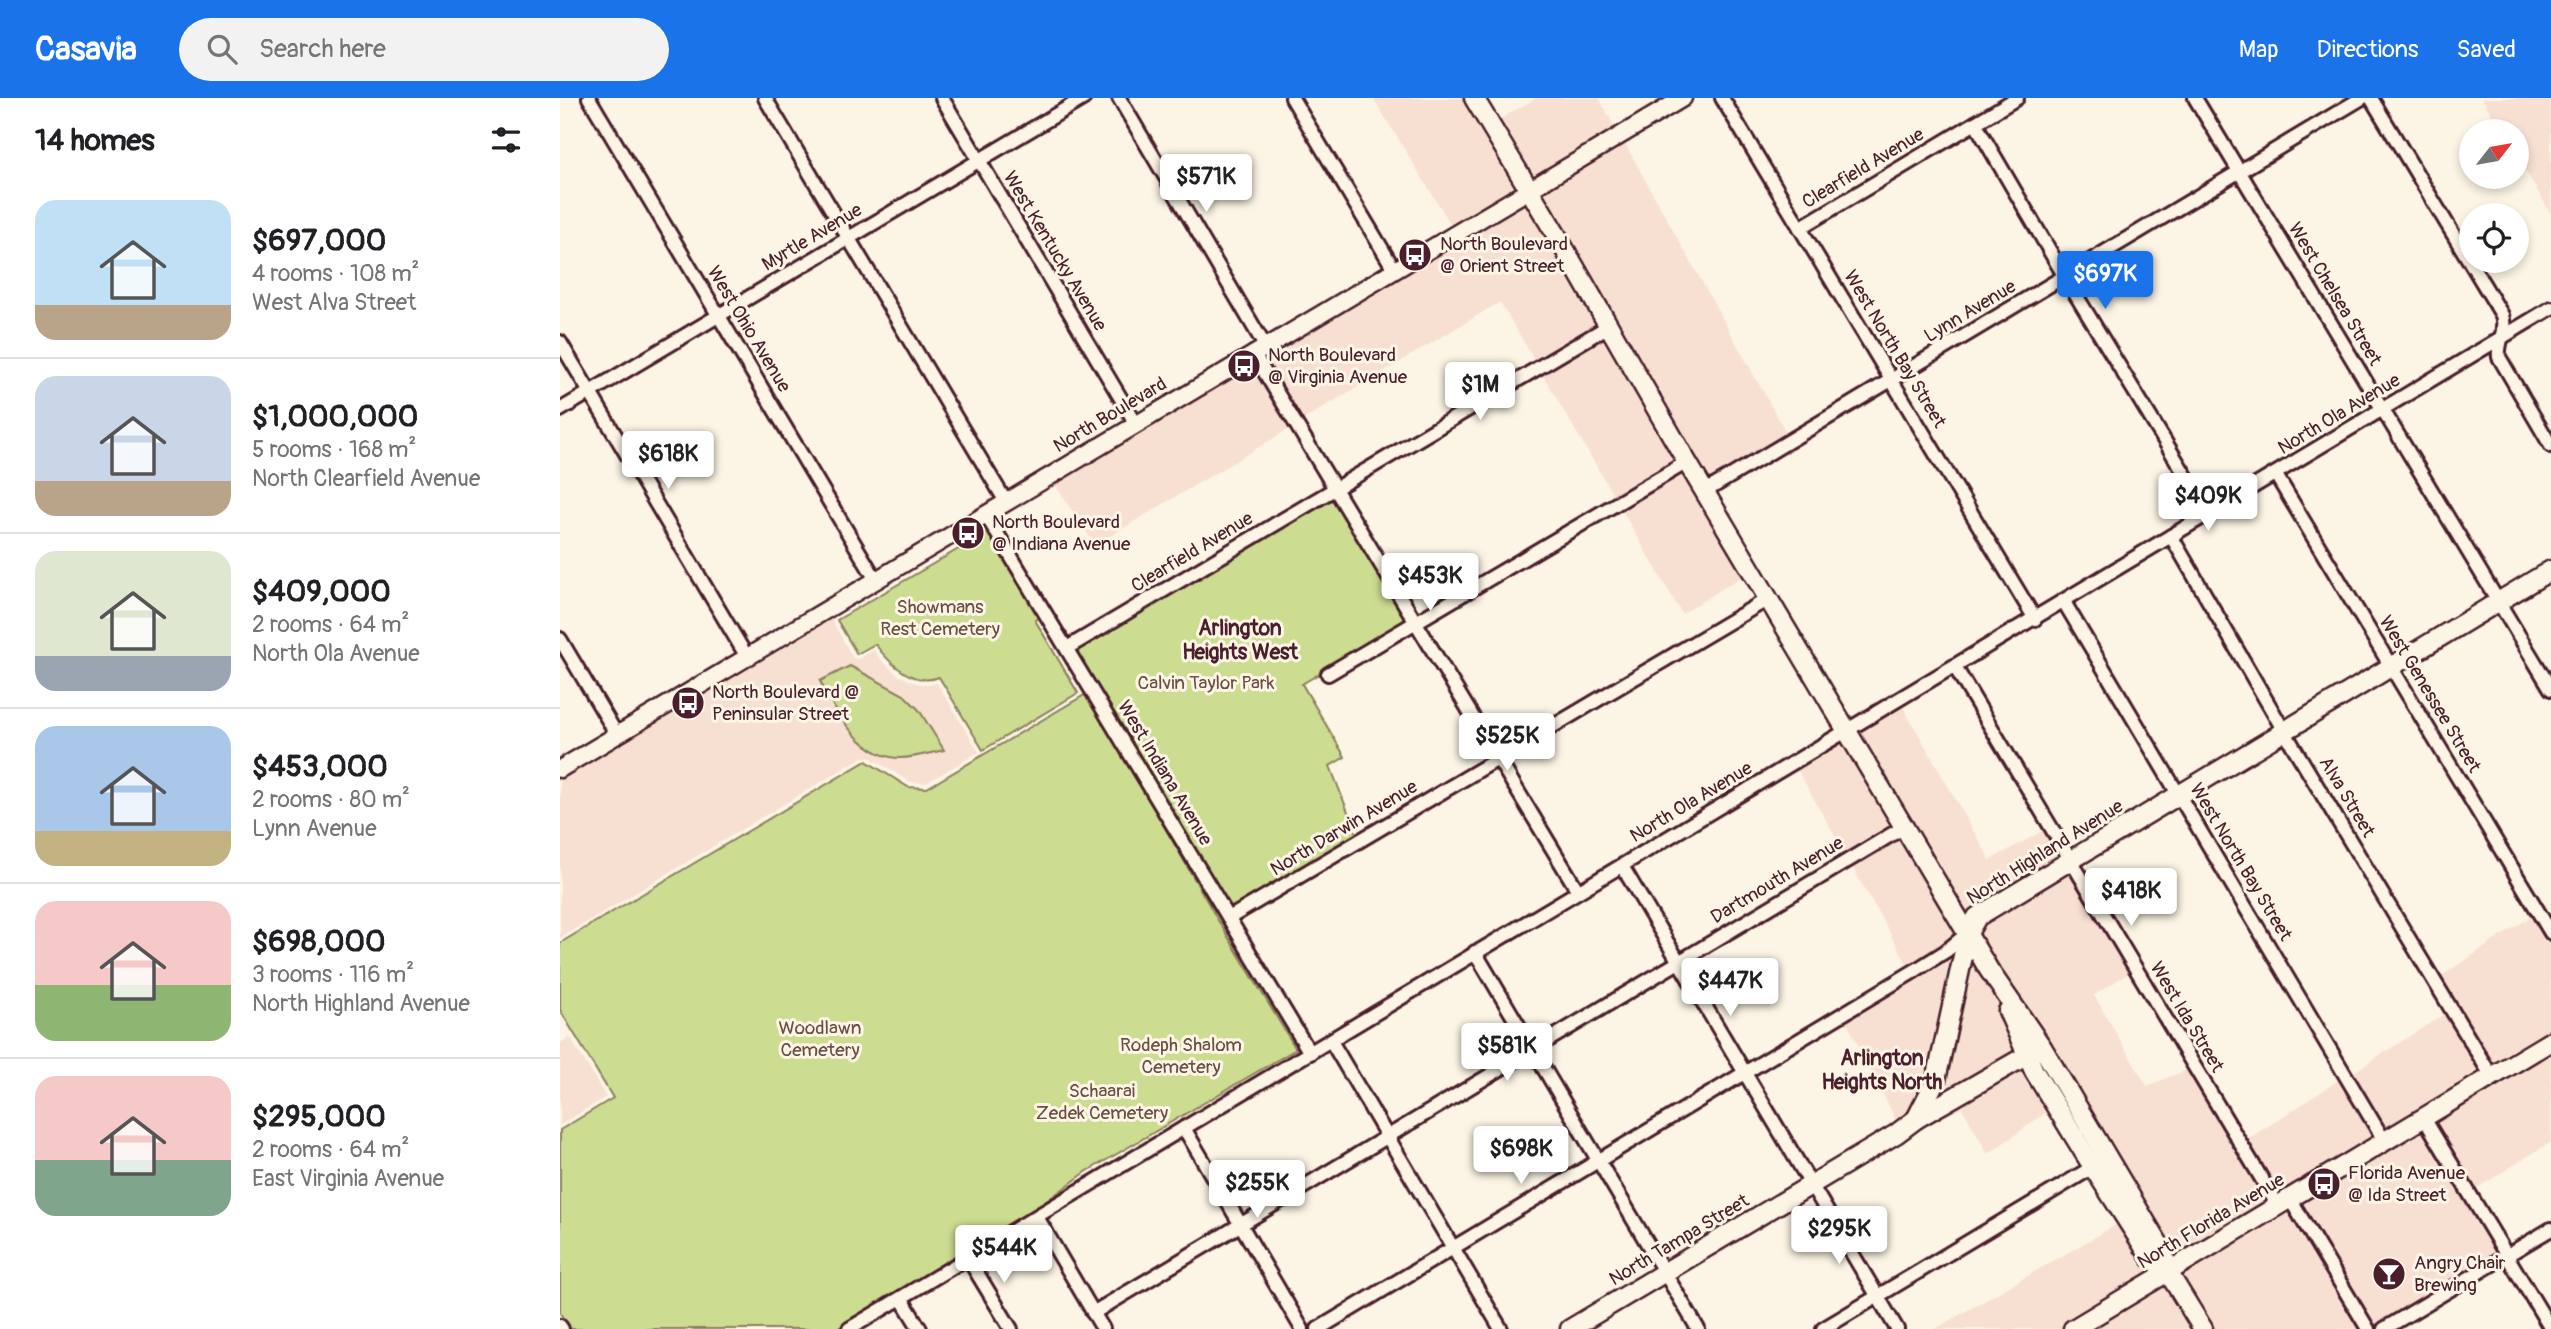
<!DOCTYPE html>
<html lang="en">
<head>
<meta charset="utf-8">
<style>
	body { margin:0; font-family:Pangolin,sans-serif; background:#f2f2f2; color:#202124; height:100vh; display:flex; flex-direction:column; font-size:26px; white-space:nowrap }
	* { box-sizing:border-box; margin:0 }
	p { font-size:23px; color:#757577 }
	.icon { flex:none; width:38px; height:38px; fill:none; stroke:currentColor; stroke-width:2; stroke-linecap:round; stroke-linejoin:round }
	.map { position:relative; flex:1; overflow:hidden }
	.side { display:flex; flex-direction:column; background:#fff; width:560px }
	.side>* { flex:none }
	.needle { width:46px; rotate:59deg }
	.controls { position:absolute; left:1899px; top:21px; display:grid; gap:14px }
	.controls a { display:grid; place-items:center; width:70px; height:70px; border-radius:50%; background:#fff; box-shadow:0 4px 10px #0003; font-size:35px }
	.price { position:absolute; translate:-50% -60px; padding:0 16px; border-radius:7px; background:#fff; color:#222; font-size:23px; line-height:46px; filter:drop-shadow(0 2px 4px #0008) }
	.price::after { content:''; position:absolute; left:50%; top:42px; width:21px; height:16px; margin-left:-10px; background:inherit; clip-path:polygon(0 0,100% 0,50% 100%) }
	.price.current { background:#1a73e8; color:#fff }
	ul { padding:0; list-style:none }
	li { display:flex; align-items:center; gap:21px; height:175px; padding:0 35px }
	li+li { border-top:2px solid #e0e0e0 }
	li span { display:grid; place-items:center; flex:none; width:196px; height:140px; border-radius:21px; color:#555 }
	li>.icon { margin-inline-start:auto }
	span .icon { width:84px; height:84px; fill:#fffc; stroke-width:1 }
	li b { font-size:30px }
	h2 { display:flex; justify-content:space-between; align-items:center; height:84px; padding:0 35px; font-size:30px }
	header { display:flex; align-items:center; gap:42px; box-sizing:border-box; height:98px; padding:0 35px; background:#1a73e8; color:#fff }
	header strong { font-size:33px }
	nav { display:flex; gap:38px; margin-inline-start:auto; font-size:24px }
	.search { width:490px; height:63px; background:#f2f2f2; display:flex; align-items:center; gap:18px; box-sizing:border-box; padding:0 24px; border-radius:38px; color:#757577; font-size:26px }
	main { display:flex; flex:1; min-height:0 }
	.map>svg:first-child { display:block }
	.built { fill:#f7e0d2; fill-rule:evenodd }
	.green { fill:#ccdd91; stroke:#8b7e5e; stroke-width:2 }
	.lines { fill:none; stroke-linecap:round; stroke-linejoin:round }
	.street-casing { stroke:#4a1f2b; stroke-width:18 }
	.secondary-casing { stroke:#4a1f2b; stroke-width:21 }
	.primary-casing { stroke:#4a1f2b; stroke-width:23 }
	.street { stroke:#fcf5e5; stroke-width:12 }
	.secondary { stroke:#fcf5e5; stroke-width:16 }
	.primary { stroke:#fcf5e5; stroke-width:18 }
	.labels { text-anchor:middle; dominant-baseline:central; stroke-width:6; stroke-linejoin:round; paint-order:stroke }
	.street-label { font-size:19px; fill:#4a1f2b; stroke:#fcf5e5 }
	.poi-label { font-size:19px; fill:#4a1f2b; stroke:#fcf5e5; text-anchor:start }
	.park-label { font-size:19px; fill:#6a4e44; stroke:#fcf5e5 }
	.neighbourhood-label { font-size:21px; font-weight:bold; fill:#4a1f2b; stroke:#fcf5e5 }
</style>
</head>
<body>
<header>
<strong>Casavia</strong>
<div class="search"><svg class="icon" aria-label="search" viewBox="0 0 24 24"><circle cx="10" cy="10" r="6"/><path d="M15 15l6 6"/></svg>Search here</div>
<nav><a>Map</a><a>Directions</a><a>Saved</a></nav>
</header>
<main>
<section class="side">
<h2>14 homes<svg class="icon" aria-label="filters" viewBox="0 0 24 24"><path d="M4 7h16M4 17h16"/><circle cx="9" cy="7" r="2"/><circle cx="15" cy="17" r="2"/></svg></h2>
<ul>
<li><span style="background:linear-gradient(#bfe0f5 75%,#b9a48a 0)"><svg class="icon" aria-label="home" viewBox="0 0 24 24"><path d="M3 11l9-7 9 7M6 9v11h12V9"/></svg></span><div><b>$697,000</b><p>4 rooms · 108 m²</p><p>West Alva Street</p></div></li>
<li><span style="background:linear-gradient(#c9d6e8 75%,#b9a48a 0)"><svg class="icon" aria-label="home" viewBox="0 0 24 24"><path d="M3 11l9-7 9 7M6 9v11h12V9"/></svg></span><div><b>$1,000,000</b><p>5 rooms · 168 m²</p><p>North Clearfield Avenue</p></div></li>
<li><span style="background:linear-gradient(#dfe7d0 75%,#9aa5b1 0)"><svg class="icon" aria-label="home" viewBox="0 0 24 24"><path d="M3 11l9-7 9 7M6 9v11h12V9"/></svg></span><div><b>$409,000</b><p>2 rooms · 64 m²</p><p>North Ola Avenue</p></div></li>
<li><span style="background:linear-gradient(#a9c7e8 75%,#c2b280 0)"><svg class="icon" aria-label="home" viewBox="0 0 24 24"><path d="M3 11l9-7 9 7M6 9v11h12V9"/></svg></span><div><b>$453,000</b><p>2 rooms · 80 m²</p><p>Lynn Avenue</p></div></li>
<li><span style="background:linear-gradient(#f6c9c9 60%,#8fb573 0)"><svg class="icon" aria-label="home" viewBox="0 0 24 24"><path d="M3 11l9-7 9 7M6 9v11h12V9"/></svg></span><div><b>$698,000</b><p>3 rooms · 116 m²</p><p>North Highland Avenue</p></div></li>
<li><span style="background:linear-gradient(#f6c9c9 60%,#7fa58c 0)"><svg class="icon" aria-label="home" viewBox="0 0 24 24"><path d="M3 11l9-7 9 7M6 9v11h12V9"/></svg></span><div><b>$295,000</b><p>2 rooms · 64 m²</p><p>East Virginia Avenue</p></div></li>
</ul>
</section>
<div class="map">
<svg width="1991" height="1231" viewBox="0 0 1991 1231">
	<rect width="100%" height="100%" fill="#fcf5e5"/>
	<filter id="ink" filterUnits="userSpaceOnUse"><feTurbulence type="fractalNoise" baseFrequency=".0143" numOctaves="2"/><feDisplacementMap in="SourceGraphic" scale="14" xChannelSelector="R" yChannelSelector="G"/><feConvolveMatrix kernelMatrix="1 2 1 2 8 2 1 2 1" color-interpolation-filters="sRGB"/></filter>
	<g filter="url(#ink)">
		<g class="built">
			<polygon points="813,0 906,0 961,90 893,130"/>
			<polygon points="976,0 1039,0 1057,33 971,84 935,24"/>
			<polygon points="1922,0 1991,0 1991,116 1957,58 1956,33 1941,33"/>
			<polygon points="1063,42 1228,338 1147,386 977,93"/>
			<polygon points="966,99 1039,227 976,265 940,204 741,323 700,257"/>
			<polygon points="1044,236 1119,362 1055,400 981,274"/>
			<polygon points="690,263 731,330 535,447 492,382"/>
			<polygon points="1124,372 1186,476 1122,516 1060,409"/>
			<path d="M423,425L426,430L275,518L272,522L293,560L298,561L314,552L320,561L338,577L356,585L370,587L377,585L419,654L366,685L350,684L309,659H303L0,840V677ZM318,584L344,597L359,612L384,652Z"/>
			<polygon points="1342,607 1430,762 1486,731 1503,760 1407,823 1296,635"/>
			<polygon points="1286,641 1337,727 1286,757 1236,670"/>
			<polygon points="1342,736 1400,834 1383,849 1349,869 1291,767"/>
			<polygon points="1508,769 1564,863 1569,875 1534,897 1587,988 1629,971 1710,1106 1612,1165 1415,836 1417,827"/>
			<polygon points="1973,817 1991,846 1991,936 1934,971 1880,879"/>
			<polygon points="1399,850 1373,972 1356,1012 1339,1028 1286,923 1355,880 1354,878"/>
			<polygon points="1410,852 1424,875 1460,956 1370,1008"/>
			<polygon points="1886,915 1924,977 1828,1036 1792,975"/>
			<polygon points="10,939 46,999 0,1027 0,945"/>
			<polygon points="1991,949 1991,1044 1914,1092 1872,1021"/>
			<polygon points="1464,965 1491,1011 1428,1056 1402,1010 1345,1038 1359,1026"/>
			<polygon points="1781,981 1818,1042 1721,1100 1686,1042"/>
			<polygon points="1862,1028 1937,1157 1815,1231 1738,1102"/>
			<polygon points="1727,1109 1801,1231 1650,1231 1616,1175"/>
			<polygon points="1561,1124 1598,1174 1503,1231 1375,1231"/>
			<polygon points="1606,1181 1636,1231 1523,1231"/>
		</g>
		<g class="green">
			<polygon points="773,398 850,522 742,586 785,659 770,668 797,737 682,806 673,809 665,804 515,552"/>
			<path d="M426,435H429L480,519L475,522L518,595L423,652L379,579C354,589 330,566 315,546L297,556L277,522Z"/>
			<path d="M290,568L344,597L359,612L384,652C370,655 354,660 340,660C302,660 275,614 260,583Z"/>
			<polygon points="528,595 659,824 736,951 526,1074 481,1107 277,1231 10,1231 0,1215 0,1032 53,1000 0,912 0,845 306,663 348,689 367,690"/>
		</g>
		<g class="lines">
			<defs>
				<g id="street">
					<polyline points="29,0 316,482"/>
					<polyline points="205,0 446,404"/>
					<polyline points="382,0 576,326"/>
					<polyline points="559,0 705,248"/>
					<polyline points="732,0 834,171"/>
					<polyline points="1162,0 1475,521"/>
					<polyline points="1635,0 1991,591"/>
					<path d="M1811,0L1942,217C1947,233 1937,245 1939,259L1991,348"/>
					<polyline points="1415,25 1505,179 1649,416"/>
					<polyline points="1240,130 1457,0"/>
					<polyline points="0,244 187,559"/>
					<polyline points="693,255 1018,793"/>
					<polyline points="0,312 524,0"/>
					<polyline points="1716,377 1991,835"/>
					<polyline points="1144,394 1802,0"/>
					<polyline points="426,417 750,955"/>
					<polyline points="1611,438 1724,633 1932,979"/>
					<polyline points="1504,504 1825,1044"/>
					<polyline points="0,541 57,637"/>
					<polyline points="507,550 1047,229"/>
					<polyline points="1395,569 1718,1108"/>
					<polyline points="768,576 1127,364"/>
					<polyline points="1062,768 1337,1231"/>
					<polyline points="669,820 1208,501"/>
					<polyline points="915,854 1138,1231"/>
					<polyline points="771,943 941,1231"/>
					<polyline points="1864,1020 1991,1231"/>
					<polyline points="624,1030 742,1231"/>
					<polyline points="1730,1101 1808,1231"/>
					<polyline points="477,1119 543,1231"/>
					<polyline points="408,1160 451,1231"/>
					<polyline points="341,1200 360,1231"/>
					<polyline points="533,1215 1344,729"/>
					<polyline points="0,1228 2,1231"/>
					<polyline points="289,1231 1991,210"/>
					<polyline points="758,1231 1356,872 1386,853 1408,835"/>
					<polyline points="1263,1231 1533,1069"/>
					<polyline points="1824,1231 1991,1131"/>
				</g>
				<polyline id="secondary" points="0,671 1123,0"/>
				<g id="primary">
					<polyline points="914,0 997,138 1127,364 1429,872 1482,949 1603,1153 1608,1174 1643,1231"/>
					<polyline points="1448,913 1474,973 1533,1069 1591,1160 1608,1174"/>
					<polyline points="1356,1021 1476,952"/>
					<polyline points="1010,1231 1336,1036 1356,1021 1376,982 1408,835 1417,819 1991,472"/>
					<polyline points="1513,1231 1991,943"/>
				</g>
			</defs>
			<use href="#street" class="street-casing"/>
			<use href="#secondary" class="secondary-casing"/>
			<use href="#primary" class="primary-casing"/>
			<use href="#street" class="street"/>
			<use href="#secondary" class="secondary"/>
			<use href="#primary" class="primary"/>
		</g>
	</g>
	<defs>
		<symbol id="bus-disc" viewBox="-11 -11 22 22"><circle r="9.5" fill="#4a1f2b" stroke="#fcf5e5"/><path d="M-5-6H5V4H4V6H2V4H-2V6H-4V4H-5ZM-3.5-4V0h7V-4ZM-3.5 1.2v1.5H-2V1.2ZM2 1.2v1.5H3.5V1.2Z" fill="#fff"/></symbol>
		<symbol id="bar-disc" viewBox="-11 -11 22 22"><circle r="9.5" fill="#4a1f2b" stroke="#fcf5e5"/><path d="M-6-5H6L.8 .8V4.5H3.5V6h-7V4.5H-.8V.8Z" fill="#fff"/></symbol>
	</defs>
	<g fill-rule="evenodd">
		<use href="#bus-disc" x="836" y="138" width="38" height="38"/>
		<use href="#bus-disc" x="665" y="249" width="38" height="38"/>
		<use href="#bus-disc" x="389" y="416" width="38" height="38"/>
		<use href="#bus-disc" x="109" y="586" width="38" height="38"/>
		<use href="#bus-disc" x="1745" y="1067" width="38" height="38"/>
		<use href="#bar-disc" x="1810" y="1157" width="38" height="38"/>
	</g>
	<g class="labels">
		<g class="street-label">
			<text transform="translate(1303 70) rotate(-31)">Clearfield Avenue</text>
			<text transform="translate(252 139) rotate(-31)">Myrtle Avenue</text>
			<text transform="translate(495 153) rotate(59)">West Kentucky Avenue</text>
			<text transform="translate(1775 196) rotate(59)">West Chelsea Street</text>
			<text transform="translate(1410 213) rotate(-31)">Lynn Avenue</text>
			<text transform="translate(189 231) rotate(59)">West Ohio Avenue</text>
			<text transform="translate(1335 251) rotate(59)">West North Bay Street</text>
			<text transform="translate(1779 316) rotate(-31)">North Ola Avenue</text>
			<text transform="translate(550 317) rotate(-31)">North Boulevard</text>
			<text transform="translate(632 454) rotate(-31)">Clearfield Avenue</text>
			<text transform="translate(1870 596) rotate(59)">West Genessee Street</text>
			<text transform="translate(605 675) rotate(59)">West Indiana Avenue</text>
			<text transform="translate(1787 699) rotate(59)">Alva Street</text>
			<text transform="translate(1131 704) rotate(-31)">North Ola Avenue</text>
			<text transform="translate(784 730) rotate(-31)">North Darwin Avenue</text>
			<text transform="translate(1485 754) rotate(-32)">North Highland Avenue</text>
			<text transform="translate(1681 764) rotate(59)">West North Bay Street</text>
			<text transform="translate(1217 782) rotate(-31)">Dartmouth Avenue</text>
			<text transform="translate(1627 919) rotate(59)">West Ida Street</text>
			<text transform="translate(1651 1123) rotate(-31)">North Florida Avenue</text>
			<text transform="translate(1119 1142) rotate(-31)">North Tampa Street</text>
		</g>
		<g class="poi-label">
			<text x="880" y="146">North Boulevard<tspan x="880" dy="22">@ Orient Street</tspan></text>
			<text x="708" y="257">North Boulevard<tspan x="708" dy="22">@ Virginia Avenue</tspan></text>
			<text x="432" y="424">North Boulevard<tspan x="432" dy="22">@ Indiana Avenue</tspan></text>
			<text x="152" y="594">North Boulevard @<tspan x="152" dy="22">Peninsular Street</tspan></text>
			<text x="1788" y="1075">Florida Avenue<tspan x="1788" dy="22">@ Ida Street</tspan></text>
			<text x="1854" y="1165">Angry Chair<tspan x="1854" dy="22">Brewing</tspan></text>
		</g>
		<g class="park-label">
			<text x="380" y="509">Showmans<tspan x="380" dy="22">Rest Cemetery</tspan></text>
			<text x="646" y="585">Calvin Taylor Park</text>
			<text x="260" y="930">Woodlawn<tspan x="260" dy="22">Cemetery</tspan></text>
			<text x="621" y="947">Rodeph Shalom<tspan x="621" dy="22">Cemetery</tspan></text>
			<text x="542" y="993">Schaarai<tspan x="542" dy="22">Zedek Cemetery</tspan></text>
		</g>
		<g class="neighbourhood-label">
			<text x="680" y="530">Arlington<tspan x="680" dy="24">Heights West</tspan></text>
			<text x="1322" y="960">Arlington<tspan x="1322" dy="24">Heights North</tspan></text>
		</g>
	</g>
</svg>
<div class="controls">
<a><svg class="needle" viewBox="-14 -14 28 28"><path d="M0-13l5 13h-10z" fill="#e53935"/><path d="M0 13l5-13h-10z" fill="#757577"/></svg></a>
<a><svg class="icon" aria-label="locate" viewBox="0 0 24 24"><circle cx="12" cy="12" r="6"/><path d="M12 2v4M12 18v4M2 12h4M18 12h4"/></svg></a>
</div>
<b class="price" style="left:646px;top:116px">$571K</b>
<b class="price current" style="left:1545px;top:213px">$697K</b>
<b class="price" style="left:920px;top:324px">$1M</b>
<b class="price" style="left:108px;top:393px">$618K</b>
<b class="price" style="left:1648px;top:435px">$409K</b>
<b class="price" style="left:870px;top:515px">$453K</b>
<b class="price" style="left:947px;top:675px">$525K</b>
<b class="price" style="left:1571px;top:830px">$418K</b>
<b class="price" style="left:1170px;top:920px">$447K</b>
<b class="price" style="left:947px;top:985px">$581K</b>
<b class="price" style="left:961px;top:1088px">$698K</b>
<b class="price" style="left:697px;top:1122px">$255K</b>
<b class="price" style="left:1279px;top:1168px">$295K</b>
<b class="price" style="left:444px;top:1187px">$544K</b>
</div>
</main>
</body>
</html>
